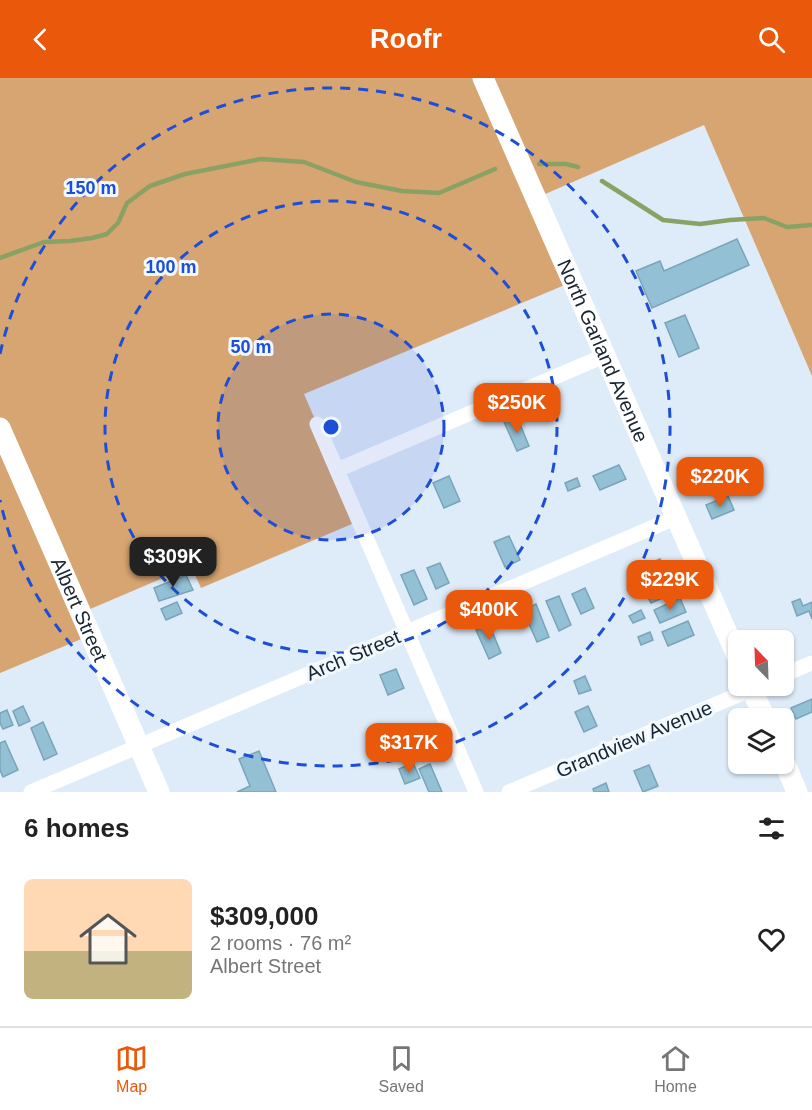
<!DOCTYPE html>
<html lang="en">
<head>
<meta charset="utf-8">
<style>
	body { margin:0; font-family:Arial,sans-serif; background:#f6f6f6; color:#222; height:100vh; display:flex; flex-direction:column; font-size:22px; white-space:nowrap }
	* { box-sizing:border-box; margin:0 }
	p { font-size:20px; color:#767676 }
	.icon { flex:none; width:33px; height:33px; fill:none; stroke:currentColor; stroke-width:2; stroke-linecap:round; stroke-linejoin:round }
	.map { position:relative; height:714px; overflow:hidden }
	.details { display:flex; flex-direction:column; background:#fff; flex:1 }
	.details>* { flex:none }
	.needle { width:39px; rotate:337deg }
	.controls { position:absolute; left:728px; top:552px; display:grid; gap:12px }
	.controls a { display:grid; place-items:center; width:66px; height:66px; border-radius:9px; background:#fff; box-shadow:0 2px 4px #0004; font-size:30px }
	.price { position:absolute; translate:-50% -51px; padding:0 14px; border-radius:12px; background:#ea580c; color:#fff; font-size:20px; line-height:39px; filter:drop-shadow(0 2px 3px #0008) }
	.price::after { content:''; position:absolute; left:50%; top:36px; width:18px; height:14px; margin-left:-9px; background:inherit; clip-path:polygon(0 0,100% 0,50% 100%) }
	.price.current { background:#222; color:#fff }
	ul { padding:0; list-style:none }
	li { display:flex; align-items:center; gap:18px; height:150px; padding:0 24px }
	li+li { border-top:2px solid #e0e0e0 }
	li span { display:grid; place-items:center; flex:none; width:168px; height:120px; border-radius:9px; color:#555 }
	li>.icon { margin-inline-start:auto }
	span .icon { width:72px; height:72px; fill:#fffc; stroke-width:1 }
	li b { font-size:26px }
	h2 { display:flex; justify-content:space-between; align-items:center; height:72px; padding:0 24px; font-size:26px }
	header { display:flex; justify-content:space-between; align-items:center; height:78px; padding:0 24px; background:#ea580c; color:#fff; font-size:27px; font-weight:800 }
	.dock { display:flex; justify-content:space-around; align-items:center; height:84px; border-top:2px solid #e0e0e0; background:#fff; font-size:16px; color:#767676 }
	.dock a { display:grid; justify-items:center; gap:3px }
	.dock .current { color:#ea580c }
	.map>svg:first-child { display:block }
	.forest { fill:#d7a571 }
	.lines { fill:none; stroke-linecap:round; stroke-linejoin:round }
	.stream { stroke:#89a264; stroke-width:4.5 }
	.building { fill:#93c0d4; stroke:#79a5b9; stroke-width:1.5 }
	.street { stroke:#fff; stroke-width:15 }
	.secondary { stroke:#fff; stroke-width:21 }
	.ring { fill:none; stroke:#1d4ed8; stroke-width:3; stroke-dasharray:10 8 }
	.labels { text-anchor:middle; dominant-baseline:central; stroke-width:6; stroke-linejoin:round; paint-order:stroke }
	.street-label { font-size:20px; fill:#182430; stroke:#f1f8fe }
	.centre { fill:#1d4ed8; stroke:#f1f8fe; stroke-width:3 }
	.ring-label { font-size:18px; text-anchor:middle; font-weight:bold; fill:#1d4ed8; stroke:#f1f8fe; stroke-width:6; stroke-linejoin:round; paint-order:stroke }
</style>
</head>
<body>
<header><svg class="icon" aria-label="back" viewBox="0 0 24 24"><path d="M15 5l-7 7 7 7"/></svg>Roofr<svg class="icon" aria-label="search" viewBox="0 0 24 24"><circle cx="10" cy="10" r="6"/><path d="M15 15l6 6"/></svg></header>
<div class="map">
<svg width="812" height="714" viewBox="0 0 812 714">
	<rect width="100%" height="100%" fill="#deebf8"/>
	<polygon class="forest" points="0,0 812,0 812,298 704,47 536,120 572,204 304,316 359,443 201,510 191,488 81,535 91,557 0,595"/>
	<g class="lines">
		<g class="stream">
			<polyline points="539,86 566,86 578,89"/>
			<polyline points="602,103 663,142 700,146 730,142 764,140 787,149 812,147"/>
			<polyline points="0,180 44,164 70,163 92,160 107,156 118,145 127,125 150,108 185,96 261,81 304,84 356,104 402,113 439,115 495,91"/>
		</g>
	</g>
	<g class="building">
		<polygon points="737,161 749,187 652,230 636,193 660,183 664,193"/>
		<polygon points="685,237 699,270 679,279 665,245"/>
		<polygon points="517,339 529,368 517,373 504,344"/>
		<polygon points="619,387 626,401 600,412 593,398"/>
		<polygon points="449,398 460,423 444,430 433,405"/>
		<polygon points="577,400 580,408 568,413 565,405"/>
		<polygon points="728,418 734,432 712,441 706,427"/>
		<polygon points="509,458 520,482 505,489 494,464"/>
		<polygon points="660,481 666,495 640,507 634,493"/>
		<polygon points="440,485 449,505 436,511 427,490"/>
		<polygon points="414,492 427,521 414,527 401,497"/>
		<polygon points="186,497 193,512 159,523 154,510"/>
		<polygon points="670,500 676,514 651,525 644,512"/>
		<polygon points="585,510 594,530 581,536 572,516"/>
		<polygon points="559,518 571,547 559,553 546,523"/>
		<polygon points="680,520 686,534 660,545 654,532"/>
		<polygon points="800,521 803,528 812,524 812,541 809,533 797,538 792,524"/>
		<polygon points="177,524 182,535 166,542 161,531"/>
		<polygon points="536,526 549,559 537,564 523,532"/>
		<polygon points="641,532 645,540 633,545 629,538"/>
		<polygon points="688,543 694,557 668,568 662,554"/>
		<polygon points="489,546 501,575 489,581 476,552"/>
		<polygon points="650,554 653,562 641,567 638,559"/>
		<polygon points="396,591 404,610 388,617 380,597"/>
		<polygon points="585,598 591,612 579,616 574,603"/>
		<polygon points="812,621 812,634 796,641 791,630"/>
		<polygon points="23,628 30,643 19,648 13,633"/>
		<polygon points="588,628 597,648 584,654 575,634"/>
		<polygon points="7,632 13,647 3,651 0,645 0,635"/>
		<polygon points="43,644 57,676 44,682 31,650"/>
		<polygon points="5,663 18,692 3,699 0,692 0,665"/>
		<polygon points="259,673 276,714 237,714 250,708 239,681"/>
		<polygon points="413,685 420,700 405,706 399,691"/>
		<polygon points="430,686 442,714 429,714 419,691"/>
		<polygon points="649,687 658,708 643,714 634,693"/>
		<polygon points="606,705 609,714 594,714 593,711"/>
	</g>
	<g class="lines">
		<g class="street">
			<polyline points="317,346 476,714"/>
			<polyline points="337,392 604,278"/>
			<polyline points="783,597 812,585"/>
			<polyline points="31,714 675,440"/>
			<polyline points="509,714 759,608"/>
		</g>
		<g class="secondary">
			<path id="s1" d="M483,0L738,580"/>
			<path id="s2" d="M0,350L159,714"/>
			<polyline points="750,608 765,640"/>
			<polyline points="783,681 797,714"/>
		</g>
	</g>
	<circle cx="331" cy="349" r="113" fill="#1d4ed8" fill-opacity=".12"/>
	<g class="ring">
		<circle cx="331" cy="349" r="113"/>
		<circle cx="331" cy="349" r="226"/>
		<path d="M0 276A339 339 0 1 1 0 422"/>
	</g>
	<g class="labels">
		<g class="street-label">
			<text stroke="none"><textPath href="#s1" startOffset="298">North Garland Avenue</textPath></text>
			<text stroke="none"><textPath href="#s2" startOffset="198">Albert Street</textPath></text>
			<text transform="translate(353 577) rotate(-23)">Arch Street</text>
			<text transform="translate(634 661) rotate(-23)">Grandview Avenue</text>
		</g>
	</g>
	<circle cx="331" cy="349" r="9" class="centre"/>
	<g class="ring-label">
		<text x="91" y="116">150 m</text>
		<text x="171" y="195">100 m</text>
		<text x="251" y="275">50 m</text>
	</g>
</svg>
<div class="controls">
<a><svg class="needle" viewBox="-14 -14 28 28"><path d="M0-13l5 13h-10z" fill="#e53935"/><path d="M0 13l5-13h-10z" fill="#767676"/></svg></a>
<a><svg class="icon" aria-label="layers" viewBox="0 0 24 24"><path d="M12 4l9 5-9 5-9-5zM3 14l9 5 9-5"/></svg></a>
</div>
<b class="price" style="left:517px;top:356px">$250K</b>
<b class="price" style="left:720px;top:430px">$220K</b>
<b class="price current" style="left:173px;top:510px">$309K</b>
<b class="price" style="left:670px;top:533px">$229K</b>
<b class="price" style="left:489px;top:563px">$400K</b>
<b class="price" style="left:409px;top:696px">$317K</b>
</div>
<section class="details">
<h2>6 homes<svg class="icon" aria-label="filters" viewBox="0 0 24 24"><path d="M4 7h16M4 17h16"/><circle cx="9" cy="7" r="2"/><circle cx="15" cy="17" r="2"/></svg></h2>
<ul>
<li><span style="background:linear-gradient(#ffd9b3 60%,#c2b280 0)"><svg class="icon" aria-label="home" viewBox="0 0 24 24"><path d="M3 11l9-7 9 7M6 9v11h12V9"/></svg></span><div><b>$309,000</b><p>2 rooms · 76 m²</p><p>Albert Street</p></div><svg class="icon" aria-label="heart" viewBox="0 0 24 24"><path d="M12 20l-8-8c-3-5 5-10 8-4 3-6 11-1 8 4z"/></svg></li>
</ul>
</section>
<nav class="dock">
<a class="current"><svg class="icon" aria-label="map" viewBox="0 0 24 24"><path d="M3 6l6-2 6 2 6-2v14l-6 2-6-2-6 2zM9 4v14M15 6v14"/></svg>Map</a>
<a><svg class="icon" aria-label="saved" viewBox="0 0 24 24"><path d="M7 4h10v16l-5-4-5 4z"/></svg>Saved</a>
<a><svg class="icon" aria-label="home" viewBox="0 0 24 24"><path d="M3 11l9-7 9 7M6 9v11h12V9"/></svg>Home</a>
</nav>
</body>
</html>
